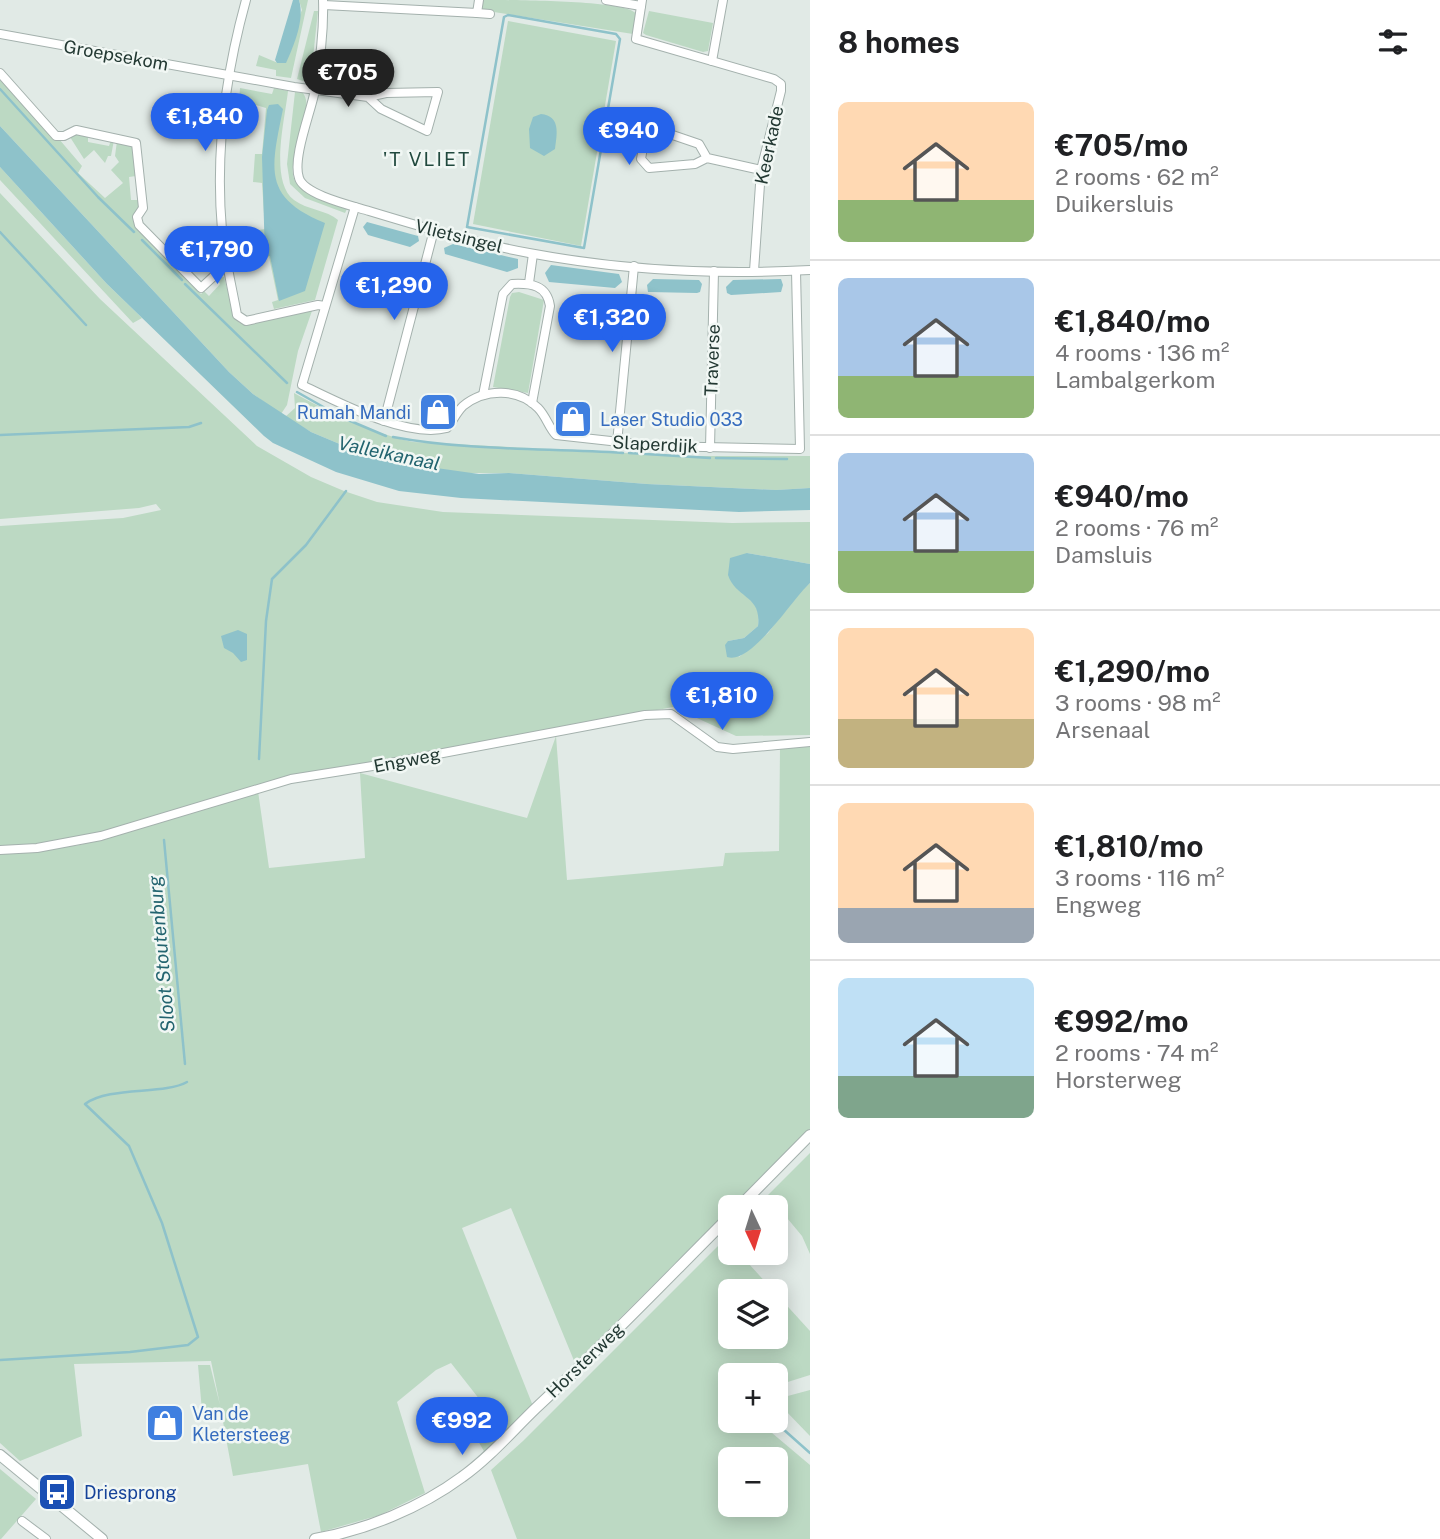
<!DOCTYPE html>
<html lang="en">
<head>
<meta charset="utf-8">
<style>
	body { margin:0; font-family:"Public Sans",sans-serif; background:#f6f6f6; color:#202124; height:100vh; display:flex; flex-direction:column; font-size:26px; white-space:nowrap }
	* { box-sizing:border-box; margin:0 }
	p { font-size:23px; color:#757577 }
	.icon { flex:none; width:38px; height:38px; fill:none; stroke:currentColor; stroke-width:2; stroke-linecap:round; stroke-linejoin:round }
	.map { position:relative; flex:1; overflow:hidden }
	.panel { display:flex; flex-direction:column; background:#fff; width:630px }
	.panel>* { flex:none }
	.needle { width:46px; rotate:176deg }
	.tools { position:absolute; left:718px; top:1195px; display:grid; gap:14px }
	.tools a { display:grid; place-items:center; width:70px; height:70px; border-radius:10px; background:#fff; box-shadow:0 4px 18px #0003; font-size:35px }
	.price { position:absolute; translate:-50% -60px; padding:0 16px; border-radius:24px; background:#2563eb; color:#fff; font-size:23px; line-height:46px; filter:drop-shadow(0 2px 4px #0008) }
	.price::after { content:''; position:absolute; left:50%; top:42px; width:21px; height:16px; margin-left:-10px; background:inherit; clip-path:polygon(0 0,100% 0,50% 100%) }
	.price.current { background:#222; color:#fff }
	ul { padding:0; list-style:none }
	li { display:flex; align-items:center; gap:21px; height:175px; padding:0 28px }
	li+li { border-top:2px solid #e0e0e0 }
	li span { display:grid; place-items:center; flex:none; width:196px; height:140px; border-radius:10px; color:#555 }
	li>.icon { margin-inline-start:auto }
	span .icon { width:84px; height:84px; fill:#fffc; stroke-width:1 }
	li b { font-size:30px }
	h2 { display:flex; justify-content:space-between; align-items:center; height:84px; padding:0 28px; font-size:30px }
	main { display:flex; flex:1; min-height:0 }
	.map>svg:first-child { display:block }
	.green { fill:#bcd9c3; fill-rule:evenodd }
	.water { fill:#8ec2ca }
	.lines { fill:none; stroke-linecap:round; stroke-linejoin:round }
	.stream { stroke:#8ec2ca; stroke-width:2.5 }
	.minor-casing { stroke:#a4b1ad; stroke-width:10 }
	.tertiary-casing { stroke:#a4b1ad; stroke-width:12 }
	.minor { stroke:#fff; stroke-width:8 }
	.tertiary { stroke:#fff; stroke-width:10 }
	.labels { text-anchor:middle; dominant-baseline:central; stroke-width:5; stroke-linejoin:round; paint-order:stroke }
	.street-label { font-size:18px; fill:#233933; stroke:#f1f7f4 }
	.shop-label { font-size:18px; fill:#366cbe; stroke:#f1f7f4; text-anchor:start }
	.transit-label { font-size:18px; fill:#164399; stroke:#f1f7f4; text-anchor:start }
	.neighbourhood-label { font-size:19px; letter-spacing:2px; fill:#21493e; stroke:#f1f7f4 }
	.water-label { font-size:19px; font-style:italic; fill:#23646f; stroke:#f1f7f4 }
</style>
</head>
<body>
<main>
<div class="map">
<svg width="810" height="1539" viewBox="0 0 810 1539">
	<rect width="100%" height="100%" fill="#e1eae6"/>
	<g class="green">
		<polygon points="299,0 308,0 291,78 276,76 276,70 256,66 259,55 278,63 302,10"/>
		<path d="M483,0C506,0 628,0 636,14L633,34L481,10Z"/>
		<polygon points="314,11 318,11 311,76 303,81 297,79"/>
		<polygon points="649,11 713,23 708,51 703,52 646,35 643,33"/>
		<polygon points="508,21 616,41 581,246 473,224"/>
		<polygon points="0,80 52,136 59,139 82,166 78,173 105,198 123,183 111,170 119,162 115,156 117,141 133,146 136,176 129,177 131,200 139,200 139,206 133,220 201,294 204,291 209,296 220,284 216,278 224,277 235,318 240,323 313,308 298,351 287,405 281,414 253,394 229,372 0,126"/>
		<path d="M240,88L272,94L274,88L288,91C285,119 269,181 294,200C307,210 327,210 338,220L315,300L274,309L272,302L278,300L269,257L262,258L259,230L265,229L262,183L253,182L255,154H262L266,108L239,100Z"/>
		<path d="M295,92L303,93C309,102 306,110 303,120C287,185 282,185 347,209L345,213L305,198L290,184L287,164Z"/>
		<polygon points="74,134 88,136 88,142 109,146 111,140 114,140 111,156 108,156 105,163 94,150 84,159 70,137"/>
		<polygon points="0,167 107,284 142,318 133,323 0,180"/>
		<path d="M0,193L100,299L257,446L311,477L344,491L377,502L443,512L732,523L810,522V564L747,553V597C758,606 760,613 758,626L744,638L728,641L739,657L768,633L797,594L810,583V735L736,736L673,707L240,791L99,833L42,845L0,847V526L123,518L161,510L156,504L139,508L0,519Z"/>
		<polygon points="519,292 544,300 528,393 493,387 510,297 512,293"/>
		<path d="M294,393C336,416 366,431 413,442L683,456H810V488L776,490L647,484L509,473H456L398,462L354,450L311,432L285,417L295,408Z"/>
		<polygon points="556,736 567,880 723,866 725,853 779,851 780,748 810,746 810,1129 575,1363 511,1208 462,1228 533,1406 485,1453 462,1413 480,1400 451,1363 436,1370 397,1402 425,1493 380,1515 321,1532 308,1464 233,1476 221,1411 202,1411 198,1365 210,1365 220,1405 211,1361 74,1364 82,1436 20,1461 0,1443 0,853 80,845 258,791 269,868 365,858 360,773 527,818"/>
		<polygon points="810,1153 810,1254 802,1236 768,1195"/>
		<path d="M725,1239L730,1244V1253H739L810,1331V1375L775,1386V1376H730V1421H758L810,1465V1539H517L491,1470L523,1441ZM730,1292H775V1337H730ZM730,1460H775V1505H730Z"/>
		<polygon points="810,1390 810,1436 783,1408 782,1400 784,1397"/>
		<polygon points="0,1469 36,1499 1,1539 0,1539"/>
	</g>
	<g class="water">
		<path d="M293,0H299C305,19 294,45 286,63H277L275,60Z"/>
		<path d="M278,104L283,109C271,169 262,197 325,223L305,291L279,301L270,256H265L262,157L267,110L269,105Z"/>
		<path d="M541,114C561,116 557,134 555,149L544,156L530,148L529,129L533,117Z"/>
		<polygon points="0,126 229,372 253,394 311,432 354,450 408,464 479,474 509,473 647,484 776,490 810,488 810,510 739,512 461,498 399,491 336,472 273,443 264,436 107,284 0,167"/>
		<polygon points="367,222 418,236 419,241 410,247 368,235 363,227"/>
		<polygon points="453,244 518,259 518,268 507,272 445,254 444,248"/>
		<polygon points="551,265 619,274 622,282 615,288 549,282 545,273"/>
		<polygon points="653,279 699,280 702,284 700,292 697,293 648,292 647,285"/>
		<polygon points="781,279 783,285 781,292 731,295 727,293 726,287 733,280"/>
		<path d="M747,553L810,564V583C793,598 751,666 727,657L725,645L728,641L744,638L758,626C762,595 736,599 728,575L730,558Z"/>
		<polygon points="238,630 247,634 247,660 241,662 233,653 224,648 221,636"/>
	</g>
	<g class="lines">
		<g class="stream">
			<polygon points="508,15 616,34 620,39 584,248 467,227 504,17"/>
			<polyline points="0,89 98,197 134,232"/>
			<polyline points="0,232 86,325"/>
			<polyline points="142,240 182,280"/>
			<polyline points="185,284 287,383"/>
			<polyline points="297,392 341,417 386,436"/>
			<polyline points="0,435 189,427 201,423"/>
			<path d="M393,437C469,451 546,448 623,453"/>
			<polyline points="629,453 710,458"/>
			<polyline points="716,458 787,459"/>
			<polyline points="259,759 266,621 272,579 306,545 346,491"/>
			<polyline points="164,840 185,1064"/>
			<path d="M0,1360L130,1352L188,1345L198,1337L162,1223L129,1146L85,1104C109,1086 164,1095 187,1082"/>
			<polyline points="774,1421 810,1453"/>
		</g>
		<defs>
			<g id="minor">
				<path d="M246,0C225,76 215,151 222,230C225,259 232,287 237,315L246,321L318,305L325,306"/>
				<path d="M323,0C324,29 320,62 315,90C311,112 292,158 299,178C304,195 353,206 369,211C422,227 475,243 529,253C620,270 717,275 810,270"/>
				<polyline points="606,0 641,6"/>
				<polyline points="642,0 636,39 774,79 781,84 781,91 761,170 754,271"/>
				<polyline points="324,5 477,13 479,0"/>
				<polyline points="477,13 490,14"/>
				<polyline points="0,34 294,87 368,97 386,93 438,92 427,131 381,109 368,97"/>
				<polyline points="712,61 723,0"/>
				<polyline points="0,73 56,136 64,136 76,130 136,143 143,208 137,217 139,225 201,288 227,264"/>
				<polyline points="707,158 699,144 658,130 645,136 641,159 649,168 695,164 707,158 761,170"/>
				<path d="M355,207L302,385C338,402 407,439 447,428C453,421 456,413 463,406C485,388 518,388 538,408C546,416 549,428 556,435L656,446L800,449L796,271"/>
				<polyline points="529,283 533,254"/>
				<path d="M483,395L503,294L512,284C531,283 547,285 550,306L532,403"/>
				<polyline points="384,421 434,230"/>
				<polyline points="617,443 634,266"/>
				<polyline points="710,448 714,271"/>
				<polyline points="0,850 37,848 101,836 291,779 385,764 645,715 671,714 717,747 733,749 810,742"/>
				<polyline points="22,1521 46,1539"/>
			</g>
			<g id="tertiary">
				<polyline points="738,1208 810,1135"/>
				<polyline points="0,1455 102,1539"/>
				<path d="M315,1539C366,1530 420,1508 462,1477C489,1458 512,1431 536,1408C603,1346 666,1280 730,1216"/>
			</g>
		</defs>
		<use href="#minor" class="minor-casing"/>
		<use href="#tertiary" class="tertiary-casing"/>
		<use href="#minor" class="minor"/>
		<use href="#tertiary" class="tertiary"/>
	</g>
	<defs>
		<symbol id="shop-square" viewBox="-11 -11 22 22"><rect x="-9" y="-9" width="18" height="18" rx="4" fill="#3f7fe0" stroke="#f1f7f4"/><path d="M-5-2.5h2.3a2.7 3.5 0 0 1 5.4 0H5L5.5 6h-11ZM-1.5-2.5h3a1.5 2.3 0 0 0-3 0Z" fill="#fff"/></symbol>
		<symbol id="bus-square" viewBox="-11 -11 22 22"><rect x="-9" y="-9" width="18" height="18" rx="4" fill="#1a4fb4" stroke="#f1f7f4"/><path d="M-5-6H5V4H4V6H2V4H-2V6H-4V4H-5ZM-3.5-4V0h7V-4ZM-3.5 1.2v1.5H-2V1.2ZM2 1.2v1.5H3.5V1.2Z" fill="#fff"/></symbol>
	</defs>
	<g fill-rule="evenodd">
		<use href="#shop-square" x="416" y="390" width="44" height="44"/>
		<use href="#shop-square" x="551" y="397" width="44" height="44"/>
		<use href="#shop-square" x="143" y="1401" width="44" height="44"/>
		<use href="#bus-square" x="35" y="1470" width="44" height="44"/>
	</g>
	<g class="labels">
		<g class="street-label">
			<text transform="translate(116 55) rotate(10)">Groepsekom</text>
			<text transform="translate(769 145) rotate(-78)">Keerkade</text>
			<text transform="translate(459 236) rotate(14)">Vlietsingel</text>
			<text transform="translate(712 360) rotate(-88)">Traverse</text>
			<text transform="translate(655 444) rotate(3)">Slaperdijk</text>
			<text transform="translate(407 760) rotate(-11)">Engweg</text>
			<text transform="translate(585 1360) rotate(-44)">Horsterweg</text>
		</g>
		<g class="shop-label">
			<text x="411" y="412" text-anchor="end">Rumah Mandi</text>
			<text x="600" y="419">Laser Studio 033</text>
			<text x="192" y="1413">Van de<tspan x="192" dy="21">Kletersteeg</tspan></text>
		</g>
		<g class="transit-label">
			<text x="84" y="1492">Driesprong</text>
		</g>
		<g class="neighbourhood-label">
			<text x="427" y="159">'T VLIET</text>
		</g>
		<g class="water-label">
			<text transform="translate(389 453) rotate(12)">Valleikanaal</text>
			<text transform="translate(161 954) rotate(-95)">Sloot Stoutenburg</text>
		</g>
	</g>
</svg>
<div class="tools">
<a><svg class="needle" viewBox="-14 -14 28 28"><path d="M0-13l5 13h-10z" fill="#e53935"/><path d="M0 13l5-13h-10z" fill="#757577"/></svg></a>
<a><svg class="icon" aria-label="layers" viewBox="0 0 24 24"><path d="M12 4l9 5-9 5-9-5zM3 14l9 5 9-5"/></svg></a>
<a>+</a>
<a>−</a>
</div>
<b class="price current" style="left:348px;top:109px">€705</b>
<b class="price" style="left:205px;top:153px">€1,840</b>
<b class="price" style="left:629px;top:167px">€940</b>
<b class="price" style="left:217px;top:286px">€1,790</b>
<b class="price" style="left:394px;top:322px">€1,290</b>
<b class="price" style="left:612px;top:354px">€1,320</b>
<b class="price" style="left:722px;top:732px">€1,810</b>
<b class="price" style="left:462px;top:1457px">€992</b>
</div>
<section class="panel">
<h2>8 homes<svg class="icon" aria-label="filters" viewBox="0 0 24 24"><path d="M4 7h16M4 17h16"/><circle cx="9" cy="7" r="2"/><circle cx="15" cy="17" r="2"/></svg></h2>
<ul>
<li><span style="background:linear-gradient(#ffd9b3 70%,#8fb573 0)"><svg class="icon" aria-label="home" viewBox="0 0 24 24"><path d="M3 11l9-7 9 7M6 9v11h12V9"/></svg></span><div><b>€705/mo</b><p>2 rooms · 62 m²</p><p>Duikersluis</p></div></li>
<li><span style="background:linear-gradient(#a9c7e8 70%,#8fb573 0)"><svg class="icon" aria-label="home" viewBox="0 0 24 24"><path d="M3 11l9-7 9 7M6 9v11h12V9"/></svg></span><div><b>€1,840/mo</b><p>4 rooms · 136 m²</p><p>Lambalgerkom</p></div></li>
<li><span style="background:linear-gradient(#a9c7e8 70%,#8fb573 0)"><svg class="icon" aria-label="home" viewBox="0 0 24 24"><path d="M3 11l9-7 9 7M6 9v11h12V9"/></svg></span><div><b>€940/mo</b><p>2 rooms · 76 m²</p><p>Damsluis</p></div></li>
<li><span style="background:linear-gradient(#ffd9b3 65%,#c2b280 0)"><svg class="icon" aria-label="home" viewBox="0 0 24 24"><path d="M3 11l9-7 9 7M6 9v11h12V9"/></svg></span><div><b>€1,290/mo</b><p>3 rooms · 98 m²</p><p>Arsenaal</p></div></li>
<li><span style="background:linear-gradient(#ffd9b3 75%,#9aa5b1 0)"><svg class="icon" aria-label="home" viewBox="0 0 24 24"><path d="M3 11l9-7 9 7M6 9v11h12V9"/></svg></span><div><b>€1,810/mo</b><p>3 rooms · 116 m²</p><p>Engweg</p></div></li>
<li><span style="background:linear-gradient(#bfe0f5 70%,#7fa58c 0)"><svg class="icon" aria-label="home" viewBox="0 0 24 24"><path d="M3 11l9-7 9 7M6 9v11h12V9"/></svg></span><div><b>€992/mo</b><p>2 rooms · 74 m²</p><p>Horsterweg</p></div></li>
</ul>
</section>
</main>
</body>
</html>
